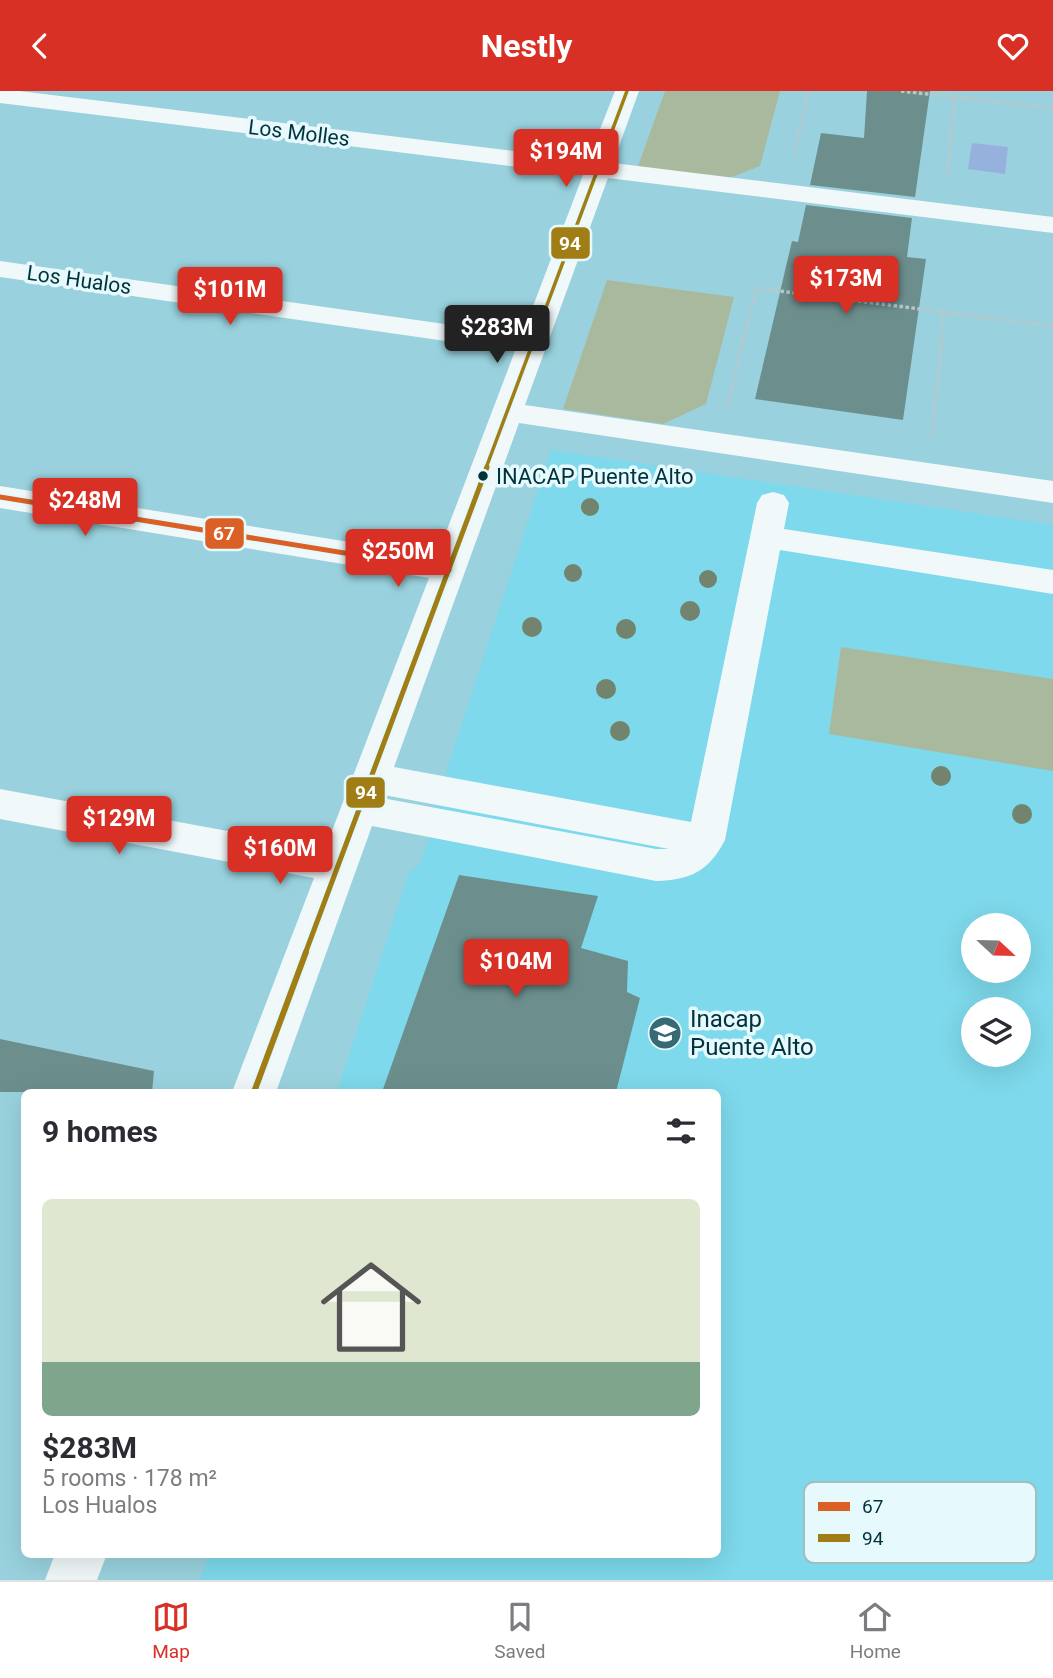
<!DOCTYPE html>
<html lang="en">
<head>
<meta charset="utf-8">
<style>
	body { margin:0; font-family:Roboto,sans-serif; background:#f7f7f7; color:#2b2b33; height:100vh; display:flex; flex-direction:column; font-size:26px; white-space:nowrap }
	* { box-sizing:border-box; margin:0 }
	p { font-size:23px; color:#7c7c81 }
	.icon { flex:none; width:38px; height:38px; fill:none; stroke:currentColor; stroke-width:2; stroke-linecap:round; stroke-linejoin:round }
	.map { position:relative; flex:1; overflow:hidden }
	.details { position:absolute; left:21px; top:998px; width:700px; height:469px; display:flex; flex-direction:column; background:#fff; border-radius:10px; box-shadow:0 7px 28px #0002 }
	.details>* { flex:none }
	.needle { width:46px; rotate:112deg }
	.buttons { position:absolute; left:961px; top:822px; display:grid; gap:14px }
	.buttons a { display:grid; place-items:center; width:70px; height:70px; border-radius:50%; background:#fff; box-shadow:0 7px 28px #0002; font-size:35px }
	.price { position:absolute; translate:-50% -60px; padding:0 16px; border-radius:7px; background:#d93025; color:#fff; font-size:23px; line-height:46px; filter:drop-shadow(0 2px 4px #0008) }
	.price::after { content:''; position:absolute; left:50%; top:42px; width:21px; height:16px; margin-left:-10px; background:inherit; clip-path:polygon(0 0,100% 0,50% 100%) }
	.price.on { background:#222; color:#fff }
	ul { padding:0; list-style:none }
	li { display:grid; align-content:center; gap:14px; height:371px; padding:0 21px }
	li+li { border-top:2px solid #e1e1e2 }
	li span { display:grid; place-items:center; height:217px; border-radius:10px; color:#555 }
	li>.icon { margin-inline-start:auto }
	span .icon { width:126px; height:126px; fill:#fffc; stroke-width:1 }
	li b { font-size:30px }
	h2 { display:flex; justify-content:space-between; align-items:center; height:84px; padding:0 21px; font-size:30px }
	header { display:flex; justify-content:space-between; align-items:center; height:91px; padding:0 21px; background:#d93025; color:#fff; font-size:32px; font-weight:700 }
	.dock { display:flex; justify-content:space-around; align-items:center; height:98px; border-top:2px solid #e1e1e2; background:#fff; font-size:19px; color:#7c7c81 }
	.dock a { display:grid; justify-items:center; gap:4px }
	.dock .on { color:#d93025 }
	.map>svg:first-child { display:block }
	.built { fill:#7dd9eb; fill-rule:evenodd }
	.green { fill:#a9b99e }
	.water { fill:#96b1dd }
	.building { fill:#6c8f8e }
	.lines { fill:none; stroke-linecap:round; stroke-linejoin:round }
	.path { stroke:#b7c9cb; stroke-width:3.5; stroke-dasharray:3.5 2.5; stroke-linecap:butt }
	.minor { fill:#f0f8fa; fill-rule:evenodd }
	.bus-1-casing { stroke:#e6f9fd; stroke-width:10 }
	.bus-2-far2-casing { stroke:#e6f9fd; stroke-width:7 }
	.bus-2-far1-casing { stroke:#e6f9fd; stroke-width:10 }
	.bus-2-casing { stroke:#e6f9fd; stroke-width:11 }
	.bus-1 { stroke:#da6025; stroke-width:5 }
	.bus-2-far2 { stroke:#a17e15; stroke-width:3.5 }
	.bus-2-far1 { stroke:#a17e15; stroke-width:5 }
	.bus-2 { stroke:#a17e15; stroke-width:6 }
	.tree { fill:#72846e }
	.bus-dot { fill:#01333c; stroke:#e6f9fd; stroke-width:2.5 }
	.labels { text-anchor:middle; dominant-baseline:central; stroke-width:7; stroke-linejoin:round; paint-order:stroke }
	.far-street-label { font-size:21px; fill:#01333c; stroke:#e6f9fd }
	.bus-label { font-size:22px; fill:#01333c; stroke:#e6f9fd; text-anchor:start }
	.poi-label { font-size:24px; fill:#01333c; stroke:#e6f9fd; text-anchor:start }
	.key { fill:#e6f9fd; stroke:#a1bec3; stroke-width:2 }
	.key-label { font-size:19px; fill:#01333c }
	.line-badge { stroke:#e6f9fd; stroke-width:2.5 }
	.badge-label { font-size:19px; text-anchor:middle; font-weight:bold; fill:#fff }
</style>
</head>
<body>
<header><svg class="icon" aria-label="back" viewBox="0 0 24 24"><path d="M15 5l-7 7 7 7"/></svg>Nestly<svg class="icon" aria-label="heart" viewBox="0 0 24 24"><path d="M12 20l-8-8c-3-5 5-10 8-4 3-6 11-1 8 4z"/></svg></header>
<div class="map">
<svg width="1053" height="1489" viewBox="0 0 1053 1489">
	<rect width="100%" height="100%" fill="#99d2de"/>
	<path class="built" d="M551,359L1053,434V1489H199L210,1463H718V1001H337L409,782L420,773L429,747L428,737ZM973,835H1018V880H973ZM973,919H1018V964H973Z"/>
	<g class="green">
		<polygon points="665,0 780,0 760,75 724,89 637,78"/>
		<polygon points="607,189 734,206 706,313 663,333 563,318"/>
		<polygon points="841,556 1053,588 1053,680 829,643"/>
	</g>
	<polygon class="water" points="972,52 1008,56 1005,83 968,78"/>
	<g class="building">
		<polygon points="867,0 930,0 915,106 810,94 821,42 864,47"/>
		<polygon points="806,114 912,127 907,166 926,168 903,329 755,308 792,150 798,151"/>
		<polygon points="459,784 598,805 581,857 628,870 627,901 640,907 616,1001 382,1001"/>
		<polygon points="0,948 154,980 152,1001 0,1001"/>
	</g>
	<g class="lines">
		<g class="path">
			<polyline points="901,0 1053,17"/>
			<polyline points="794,64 809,0"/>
			<polyline points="948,82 954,6"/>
			<polyline points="728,313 756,197 1053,235"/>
			<polyline points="932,344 944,221"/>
		</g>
		<g class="minor">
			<path d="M0,0H19L588,69L615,0H639L613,72L1053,126V142L608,87L525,314L1053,390V412L519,332L394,676L691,731L757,412L762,404L773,401L784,404L789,412L784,438L1053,479V503L780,459L725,749C709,780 691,789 656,790L372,735L276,1001H232L314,787L0,728V698L325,758L429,487L0,417V395L437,465L515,260L0,186V170L522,244L583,84L0,12ZM384,704L669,758H656L382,707Z"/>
			<polygon points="55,1463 107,1463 97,1489 45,1489"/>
		</g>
		<defs>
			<polyline id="bus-1" points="0,406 449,479"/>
			<polyline id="bus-2-far2" points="486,377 627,0"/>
			<polyline id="bus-2-far1" points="305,863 487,376"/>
			<polyline id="bus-2" points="254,1001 306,861"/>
		</defs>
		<use href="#bus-1" class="bus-1-casing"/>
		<use href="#bus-2-far2" class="bus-2-far2-casing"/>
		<use href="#bus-2-far1" class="bus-2-far1-casing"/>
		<use href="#bus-2" class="bus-2-casing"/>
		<use href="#bus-1" class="bus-1"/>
		<use href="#bus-2-far2" class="bus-2-far2"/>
		<use href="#bus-2-far1" class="bus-2-far1"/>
		<use href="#bus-2" class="bus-2"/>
	</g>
	<g class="tree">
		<circle cx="590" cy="416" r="9"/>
		<circle cx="573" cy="482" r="9"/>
		<circle cx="708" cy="488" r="9"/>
		<circle cx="690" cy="520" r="10"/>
		<circle cx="532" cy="536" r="10"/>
		<circle cx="626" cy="538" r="10"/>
		<circle cx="606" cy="598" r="10"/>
		<circle cx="620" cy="640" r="10"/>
		<circle cx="941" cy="685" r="10"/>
		<circle cx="1022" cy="723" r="10"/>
	</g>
	<defs>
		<symbol id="university-disc" viewBox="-11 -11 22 22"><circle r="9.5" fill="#366b75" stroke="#e6f9fd"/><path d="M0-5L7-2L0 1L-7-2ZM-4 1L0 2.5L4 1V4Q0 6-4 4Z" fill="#fff"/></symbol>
	</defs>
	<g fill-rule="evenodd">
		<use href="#university-disc" x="646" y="923" width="38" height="38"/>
	</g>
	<circle class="bus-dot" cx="483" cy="385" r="6"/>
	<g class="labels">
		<g class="far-street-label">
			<text transform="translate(299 42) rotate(7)">Los Molles</text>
			<text transform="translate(79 189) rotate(8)">Los Hualos</text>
		</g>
		<g class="bus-label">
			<text x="496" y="385">INACAP Puente Alto</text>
		</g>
		<g class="poi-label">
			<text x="690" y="928">Inacap<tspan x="690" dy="28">Puente Alto</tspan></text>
		</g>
	</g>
	<rect x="804" y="1391" width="232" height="81" rx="10" class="key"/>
	<rect x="818" y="1411" width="32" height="9" fill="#da6025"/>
	<rect x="818" y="1443" width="32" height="8" fill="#a17e15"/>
	<g class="key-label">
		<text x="862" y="1422">67</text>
		<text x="862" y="1454">94</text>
	</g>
	<g class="line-badge">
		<rect x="550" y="135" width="41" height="34" rx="7" fill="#a17e15"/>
		<rect x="204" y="426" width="41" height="33" rx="7" fill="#da6025"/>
		<rect x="345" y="685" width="41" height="33" rx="7" fill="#a17e15"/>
	</g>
	<g class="badge-label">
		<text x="570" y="159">94</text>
		<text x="224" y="449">67</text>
		<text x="366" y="708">94</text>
	</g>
</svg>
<div class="buttons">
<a><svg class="needle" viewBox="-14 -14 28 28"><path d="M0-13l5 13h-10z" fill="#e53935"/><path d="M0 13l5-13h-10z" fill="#7c7c81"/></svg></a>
<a><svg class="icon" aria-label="layers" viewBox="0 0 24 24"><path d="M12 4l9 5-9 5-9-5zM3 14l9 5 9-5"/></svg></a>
</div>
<b class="price" style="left:566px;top:98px">$194M</b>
<b class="price" style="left:846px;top:225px">$173M</b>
<b class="price" style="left:230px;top:236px">$101M</b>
<b class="price on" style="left:497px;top:274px">$283M</b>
<b class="price" style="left:85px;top:447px">$248M</b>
<b class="price" style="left:398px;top:498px">$250M</b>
<b class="price" style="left:119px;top:765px">$129M</b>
<b class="price" style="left:280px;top:795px">$160M</b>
<b class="price" style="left:516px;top:908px">$104M</b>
<section class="details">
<h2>9 homes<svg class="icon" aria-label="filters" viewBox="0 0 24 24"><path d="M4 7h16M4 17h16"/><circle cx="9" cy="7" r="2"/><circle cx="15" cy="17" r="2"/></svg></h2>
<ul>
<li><span style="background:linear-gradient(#dfe7d0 75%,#7fa58c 0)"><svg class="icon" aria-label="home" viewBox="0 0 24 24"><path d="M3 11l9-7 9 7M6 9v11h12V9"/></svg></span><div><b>$283M</b><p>5 rooms · 178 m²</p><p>Los Hualos</p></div></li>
</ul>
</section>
</div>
<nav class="dock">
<a class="on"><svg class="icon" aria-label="map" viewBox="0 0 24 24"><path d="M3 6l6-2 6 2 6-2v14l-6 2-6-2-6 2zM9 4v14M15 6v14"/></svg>Map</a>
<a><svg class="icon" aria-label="saved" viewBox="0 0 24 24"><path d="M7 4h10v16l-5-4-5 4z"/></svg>Saved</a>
<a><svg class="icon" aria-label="home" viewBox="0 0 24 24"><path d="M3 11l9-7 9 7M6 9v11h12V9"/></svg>Home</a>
</nav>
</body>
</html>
